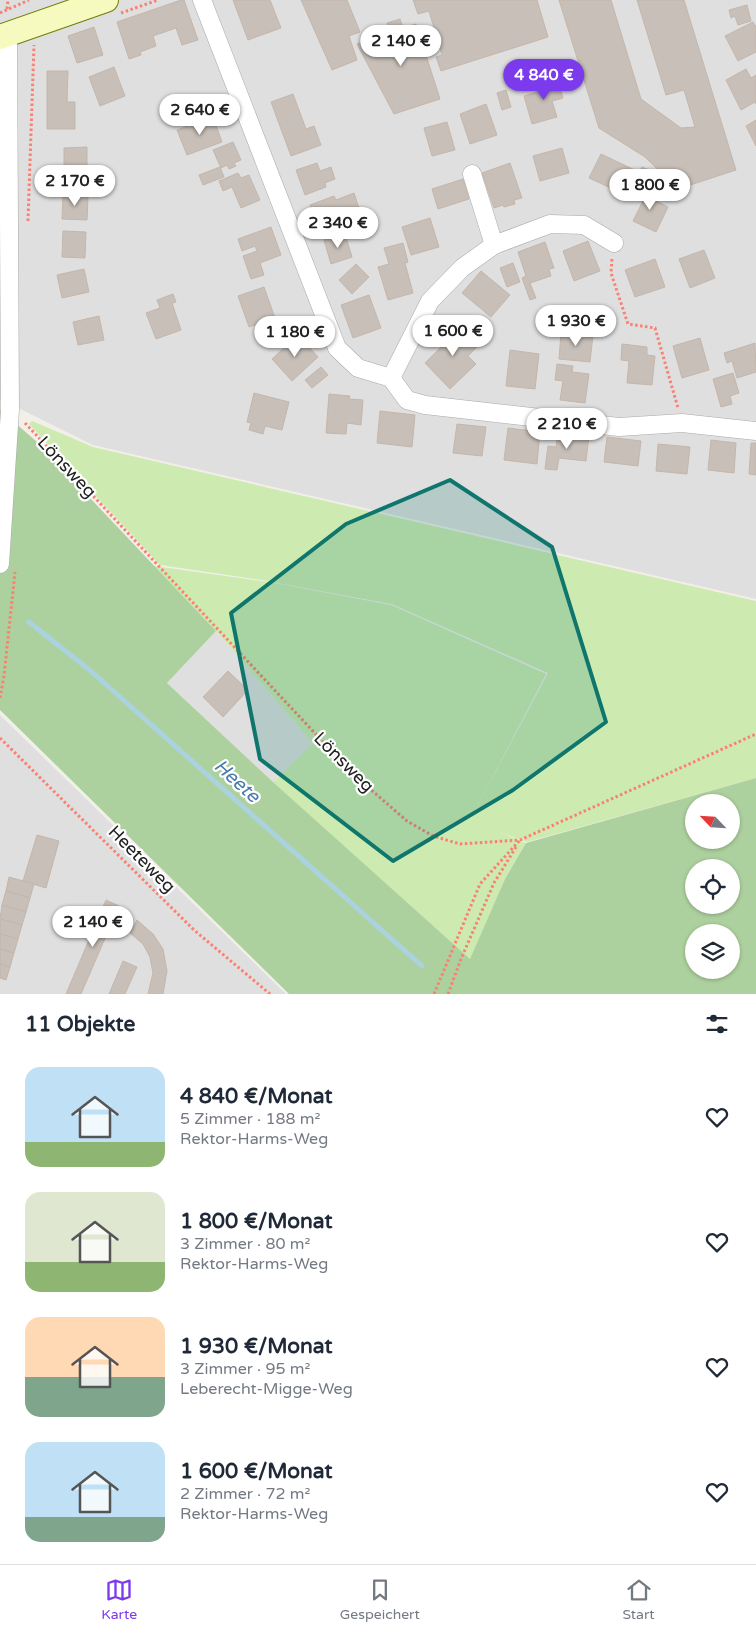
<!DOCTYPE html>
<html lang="de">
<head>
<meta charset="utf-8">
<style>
	body { margin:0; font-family:"Varela Round",sans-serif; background:#f6f6f7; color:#1f2937; height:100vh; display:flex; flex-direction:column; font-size:19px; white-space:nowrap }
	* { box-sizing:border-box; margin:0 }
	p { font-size:16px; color:#747a83 }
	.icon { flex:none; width:28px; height:28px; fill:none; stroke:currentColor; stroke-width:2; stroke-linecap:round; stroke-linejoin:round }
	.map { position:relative; height:994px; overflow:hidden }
	.drawer { display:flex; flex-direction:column; background:#fff; flex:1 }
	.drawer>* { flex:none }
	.needle { width:32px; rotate:295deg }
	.fabs { position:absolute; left:685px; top:794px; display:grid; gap:10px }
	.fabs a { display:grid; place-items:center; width:55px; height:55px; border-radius:50%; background:#fff; box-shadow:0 1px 4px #0004; font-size:25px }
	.price { position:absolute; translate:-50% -42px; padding:0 11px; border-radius:18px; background:#fff; color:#222; font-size:16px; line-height:32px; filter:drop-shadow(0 1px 2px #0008) }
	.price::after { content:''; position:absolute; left:50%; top:30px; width:15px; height:11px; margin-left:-8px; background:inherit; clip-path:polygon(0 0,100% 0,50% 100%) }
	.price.active { background:#7c3aed; color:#fff }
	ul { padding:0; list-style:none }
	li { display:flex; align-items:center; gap:15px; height:125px; padding:0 25px }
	li span { display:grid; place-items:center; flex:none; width:140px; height:100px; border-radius:15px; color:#555 }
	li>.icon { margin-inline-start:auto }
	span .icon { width:60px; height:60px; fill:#fffc; stroke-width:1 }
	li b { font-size:21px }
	h2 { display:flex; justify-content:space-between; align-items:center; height:60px; padding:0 25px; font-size:21px }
	.dock { display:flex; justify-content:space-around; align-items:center; height:70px; border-top:1px solid #e0e1e3; background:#fff; font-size:14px; color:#747a83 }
	.dock a { display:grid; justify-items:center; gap:2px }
	.dock .active { color:#7c3aed }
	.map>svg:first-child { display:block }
	.residential { fill:#e0dfdf }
	.grass { fill:#cdebb0 }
	.forest { fill:#add19e; fill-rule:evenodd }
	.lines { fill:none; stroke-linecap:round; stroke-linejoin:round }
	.stream { stroke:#aad3df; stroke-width:5 }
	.building { fill:#c7bfb8; stroke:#c4b6ab }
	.minor-casing { stroke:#a9a9a9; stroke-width:19 }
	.secondary-casing { stroke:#707d05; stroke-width:26 }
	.path { stroke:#fa8072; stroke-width:3; stroke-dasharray:2.5 2.5; stroke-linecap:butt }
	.minor { stroke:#fff; stroke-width:18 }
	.secondary { stroke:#f7fabf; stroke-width:24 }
	.marked { fill:#0f766e; fill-opacity:0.2; stroke:#0f766e; stroke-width:4; stroke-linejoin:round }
	.labels { text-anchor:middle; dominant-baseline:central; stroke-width:4.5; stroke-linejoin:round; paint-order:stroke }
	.street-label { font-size:18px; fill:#222; stroke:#fff }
	.water-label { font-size:19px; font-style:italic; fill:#4a7aab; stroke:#fff }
</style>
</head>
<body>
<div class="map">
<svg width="756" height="994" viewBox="0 0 756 994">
	<rect width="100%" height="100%" fill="#f2efe9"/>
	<g class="residential">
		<polygon points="0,0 756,0 756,599 93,445 0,399"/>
		<polygon points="216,631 313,743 273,782 167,683"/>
		<polygon points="0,715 286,994 0,994"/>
	</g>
	<polygon class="grass" points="32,421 93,447 756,601 756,778 527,842 499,832 526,843 505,879 470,960 273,782 313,743 216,631 154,566 269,582 391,605 546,674 469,822 548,673 392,604 261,580 160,565 29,424"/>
	<path class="forest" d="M0,410L36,441L216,631L167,683L273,782L470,959L505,879L526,843L756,778V994H289L0,710ZM694,802H731V840H694ZM694,868H731V905H694ZM694,932H731V970H694Z"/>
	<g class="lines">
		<polyline class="stream" points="29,622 92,672 422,966"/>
	</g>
	<g class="building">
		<polygon points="181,0 184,0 198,40 182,45 176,28 153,36 156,46 140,52 141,55 129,59 117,22"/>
		<polygon points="233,0 270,0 281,28 248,40"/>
		<polygon points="301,0 347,0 360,32 349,36 357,60 332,70"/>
		<polygon points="413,0 537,0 548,37 441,71 436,57 442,55 429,11 418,14"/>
		<polygon points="559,0 611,0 641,99 681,128 695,127 684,90 666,95 637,0 684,0 736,170 678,189 645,157 599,128"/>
		<polygon points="747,5 751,21 738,25 735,16 731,18 729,10"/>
		<polygon points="400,19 403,28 416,24 440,99 394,114 357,44 389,32 387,23"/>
		<polygon points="753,22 756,27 756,52 738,61 725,36"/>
		<polygon points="94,27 103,55 77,63 68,36"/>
		<polygon points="114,67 125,96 100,106 89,77"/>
		<polygon points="746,69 751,78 756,75 756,104 755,102 741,110 726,80"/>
		<polygon points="47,71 68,71 67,102 75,102 75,129 47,129"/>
		<polygon points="556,76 563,98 552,101 557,117 532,124 524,96 545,90 542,80"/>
		<polygon points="506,90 511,107 502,110 497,93"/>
		<polygon points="293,94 306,129 314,126 321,145 291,156 271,102"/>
		<polygon points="486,104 497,135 470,144 460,114"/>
		<polygon points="213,117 222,142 187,155 177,130"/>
		<polygon points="756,120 756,146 746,126"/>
		<polygon points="447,122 455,150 432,156 424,128"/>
		<polygon points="233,142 241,160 234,163 236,166 229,169 227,165 221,168 213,150"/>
		<polygon points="87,147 87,175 64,175 64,148"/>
		<polygon points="562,148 569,173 540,181 533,156"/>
		<polygon points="601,154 639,172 642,167 649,170 640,188 634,185 628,196 589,178"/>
		<polygon points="317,163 320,171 331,167 335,179 325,183 326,187 305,195 296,170"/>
		<polygon points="510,163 522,198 514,200 515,204 504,207 503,205 494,208 482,173"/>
		<polygon points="220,167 224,177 203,185 199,175"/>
		<polygon points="238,173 241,178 249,175 260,200 241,208 232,187 223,191 219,181"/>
		<polygon points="463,179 469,199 438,209 432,189"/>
		<polygon points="644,183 653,187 648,197 668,207 656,232 633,221 645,197 638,195"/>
		<polygon points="354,193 361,214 341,221 342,226 321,234 310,205 334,196 336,200"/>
		<polygon points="63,194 88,196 87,220 62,219"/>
		<polygon points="430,218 439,247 411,255 402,227"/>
		<polygon points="271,227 281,255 260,263 264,275 251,279 243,256 257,251 255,246 242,251 238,239"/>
		<polygon points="63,231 86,232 85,258 62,257"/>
		<polygon points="345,234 352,257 331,264 324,240"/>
		<polygon points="588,241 600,271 574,281 563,251"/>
		<polygon points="545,242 554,268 549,269 551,276 530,283 536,298 530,300 522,278 526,276 518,252"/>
		<polygon points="403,243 408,262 405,263 413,293 388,300 378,267 389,264 384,248"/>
		<polygon points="704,250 715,278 690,288 679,259"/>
		<polygon points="655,259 665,287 635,297 625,270"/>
		<polygon points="513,263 520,282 507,287 500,268"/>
		<polygon points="356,264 369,277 352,294 339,280"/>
		<polygon points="84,269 89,292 62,298 57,275"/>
		<polygon points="481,271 510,295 491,317 462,293"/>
		<polygon points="264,287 275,318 249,327 238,296"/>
		<polygon points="173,294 176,302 172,303 181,330 156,339 146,313 160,308 157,300"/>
		<polygon points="369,295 381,328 353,338 341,305"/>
		<polygon points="99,316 104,340 78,345 73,322"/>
		<polygon points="453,321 478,346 468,356 476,364 450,389 425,363 450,338 443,331"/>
		<polygon points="561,333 593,335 590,362 559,359"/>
		<polygon points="298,335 318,357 292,381 272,359"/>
		<polygon points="700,338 709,370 682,378 673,346"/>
		<polygon points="755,343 756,372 737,378 732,361 727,363 724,353"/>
		<polygon points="622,344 647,347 647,355 655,356 652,385 627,383 629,361 621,360"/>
		<polygon points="510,350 539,354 535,389 506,386"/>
		<polygon points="557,364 573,366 572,372 589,374 585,403 560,400 563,381 555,380"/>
		<polygon points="321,367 328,375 312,388 305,380"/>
		<polygon points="733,373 739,393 730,396 732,404 721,407 713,379"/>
		<polygon points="254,393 289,402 282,430 265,426 263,434 249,430 251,423 247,422"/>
		<polygon points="329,394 350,396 349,399 363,400 361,425 347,423 346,434 326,433"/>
		<polygon points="380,411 415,415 412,447 377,443"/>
		<polygon points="457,424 486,427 482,456 453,453"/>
		<polygon points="508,428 540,432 537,464 504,460"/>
		<polygon points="558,432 589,436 586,461 559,458 557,470 545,469 548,446 556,447"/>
		<polygon points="607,437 641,441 638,466 604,462"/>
		<polygon points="711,440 736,443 734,473 708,470"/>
		<polygon points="751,443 756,443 756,475 749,474"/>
		<polygon points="658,444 690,447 687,474 656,471"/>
		<polygon points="228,671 248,690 223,717 203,697"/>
		<polygon points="37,835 59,841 46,888 23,881"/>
		<polygon points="9,877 34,884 30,898 6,891"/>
		<polygon points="6,891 30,898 26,912 2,905"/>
		<polygon points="106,900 119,906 81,994 66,994"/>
		<polygon points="2,905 26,912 22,925 0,919"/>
		<polygon points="0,919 22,925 18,939 0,934"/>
		<polygon points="137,920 153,934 163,949 167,971 163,994 148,994 153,973 150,957 143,944 130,933"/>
		<polygon points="0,934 18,939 14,953 0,949"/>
		<polygon points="0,949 14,953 10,967 0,964"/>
		<polygon points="123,961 137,967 125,994 109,994"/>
		<polygon points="0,964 10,967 6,980 0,978"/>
	</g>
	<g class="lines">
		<defs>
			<g id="minor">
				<polyline points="202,0 337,348 358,368 391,378"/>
				<polyline points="472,174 494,245"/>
				<polyline points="391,378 407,400 425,405 619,427 682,423 756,431"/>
				<polyline points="391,378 430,301 462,268 494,245 550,224 584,225 614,243"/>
				<polyline points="0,564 10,410 8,34"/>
			</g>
			<polyline id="secondary" points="0,37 106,0"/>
		</defs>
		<use href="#minor" class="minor-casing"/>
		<use href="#secondary" class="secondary-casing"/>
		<g class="path">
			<polyline points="7,9 8,0"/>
			<polyline points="0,13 29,0"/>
			<polyline points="121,13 158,0"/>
			<polyline points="28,221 34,45"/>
			<polyline points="612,259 611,273 628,324 655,328 678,408"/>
			<polyline points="25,423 354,775 407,821 433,836 460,844 520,840 756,734"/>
			<polyline points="0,698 4,676 15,572"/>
			<polyline points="0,738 194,930 270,994"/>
			<polyline points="434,994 480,884 520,840"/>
			<polyline points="448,994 461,959 494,883 516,847"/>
		</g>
		<use href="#minor" class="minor"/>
		<use href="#secondary" class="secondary"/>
	</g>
	<path class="marked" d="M450,480L552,547L606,722L513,790L393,861L260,759L231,613L346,524Z"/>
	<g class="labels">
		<g class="street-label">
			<text transform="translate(67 467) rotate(47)">Lönsweg</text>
			<text transform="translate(344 762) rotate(45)">Lönsweg</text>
			<text transform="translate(142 859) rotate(45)">Heeteweg</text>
		</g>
		<g class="water-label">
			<text transform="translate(237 781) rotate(42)">Heete</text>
		</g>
	</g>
</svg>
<div class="fabs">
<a><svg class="needle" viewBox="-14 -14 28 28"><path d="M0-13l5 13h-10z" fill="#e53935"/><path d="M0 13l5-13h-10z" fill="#747a83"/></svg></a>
<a><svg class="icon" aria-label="locate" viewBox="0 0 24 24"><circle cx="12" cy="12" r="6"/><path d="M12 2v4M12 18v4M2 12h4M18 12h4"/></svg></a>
<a><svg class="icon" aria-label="layers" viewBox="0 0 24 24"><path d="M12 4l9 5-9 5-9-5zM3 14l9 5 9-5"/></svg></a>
</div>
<b class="price" style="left:401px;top:67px">2 140 €</b>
<b class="price active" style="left:544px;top:101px">4 840 €</b>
<b class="price" style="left:200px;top:136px">2 640 €</b>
<b class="price" style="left:75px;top:207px">2 170 €</b>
<b class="price" style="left:650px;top:211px">1 800 €</b>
<b class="price" style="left:338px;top:249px">2 340 €</b>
<b class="price" style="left:576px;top:347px">1 930 €</b>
<b class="price" style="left:453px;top:357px">1 600 €</b>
<b class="price" style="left:295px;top:358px">1 180 €</b>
<b class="price" style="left:567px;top:450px">2 210 €</b>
<b class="price" style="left:93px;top:948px">2 140 €</b>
</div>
<section class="drawer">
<h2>11 Objekte<svg class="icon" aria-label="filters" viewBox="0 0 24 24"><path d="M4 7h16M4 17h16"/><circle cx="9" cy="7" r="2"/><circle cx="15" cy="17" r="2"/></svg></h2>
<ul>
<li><span style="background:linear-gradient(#bfe0f5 75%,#8fb573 0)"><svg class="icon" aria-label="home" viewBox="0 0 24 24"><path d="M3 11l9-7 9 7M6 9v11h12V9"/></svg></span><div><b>4 840 €/Monat</b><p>5 Zimmer · 188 m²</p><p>Rektor-Harms-Weg</p></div><svg class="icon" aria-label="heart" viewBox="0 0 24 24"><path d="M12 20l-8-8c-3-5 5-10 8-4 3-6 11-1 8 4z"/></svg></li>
<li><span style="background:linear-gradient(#dfe7d0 70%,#8fb573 0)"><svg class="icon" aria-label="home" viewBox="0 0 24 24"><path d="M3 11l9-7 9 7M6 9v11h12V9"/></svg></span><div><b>1 800 €/Monat</b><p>3 Zimmer · 80 m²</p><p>Rektor-Harms-Weg</p></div><svg class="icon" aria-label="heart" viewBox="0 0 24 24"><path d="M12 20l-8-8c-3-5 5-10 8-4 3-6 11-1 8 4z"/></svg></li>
<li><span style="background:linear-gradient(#ffd9b3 60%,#7fa58c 0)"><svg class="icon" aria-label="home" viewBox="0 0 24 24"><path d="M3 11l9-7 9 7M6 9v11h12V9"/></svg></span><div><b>1 930 €/Monat</b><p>3 Zimmer · 95 m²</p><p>Leberecht-Migge-Weg</p></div><svg class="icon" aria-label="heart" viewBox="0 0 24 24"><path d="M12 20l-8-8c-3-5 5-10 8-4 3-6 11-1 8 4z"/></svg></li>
<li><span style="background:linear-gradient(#bfe0f5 75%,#7fa58c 0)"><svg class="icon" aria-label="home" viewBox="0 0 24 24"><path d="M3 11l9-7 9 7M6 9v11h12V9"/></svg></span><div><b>1 600 €/Monat</b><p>2 Zimmer · 72 m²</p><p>Rektor-Harms-Weg</p></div><svg class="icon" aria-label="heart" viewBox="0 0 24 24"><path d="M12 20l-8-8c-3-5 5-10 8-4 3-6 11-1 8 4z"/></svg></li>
</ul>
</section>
<nav class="dock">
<a class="active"><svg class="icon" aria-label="map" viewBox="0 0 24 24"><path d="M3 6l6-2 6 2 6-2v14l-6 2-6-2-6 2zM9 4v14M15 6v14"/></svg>Karte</a>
<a><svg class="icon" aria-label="saved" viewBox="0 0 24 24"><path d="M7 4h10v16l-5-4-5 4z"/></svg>Gespeichert</a>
<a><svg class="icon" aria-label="home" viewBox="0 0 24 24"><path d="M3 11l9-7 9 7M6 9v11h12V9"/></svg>Start</a>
</nav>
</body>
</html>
